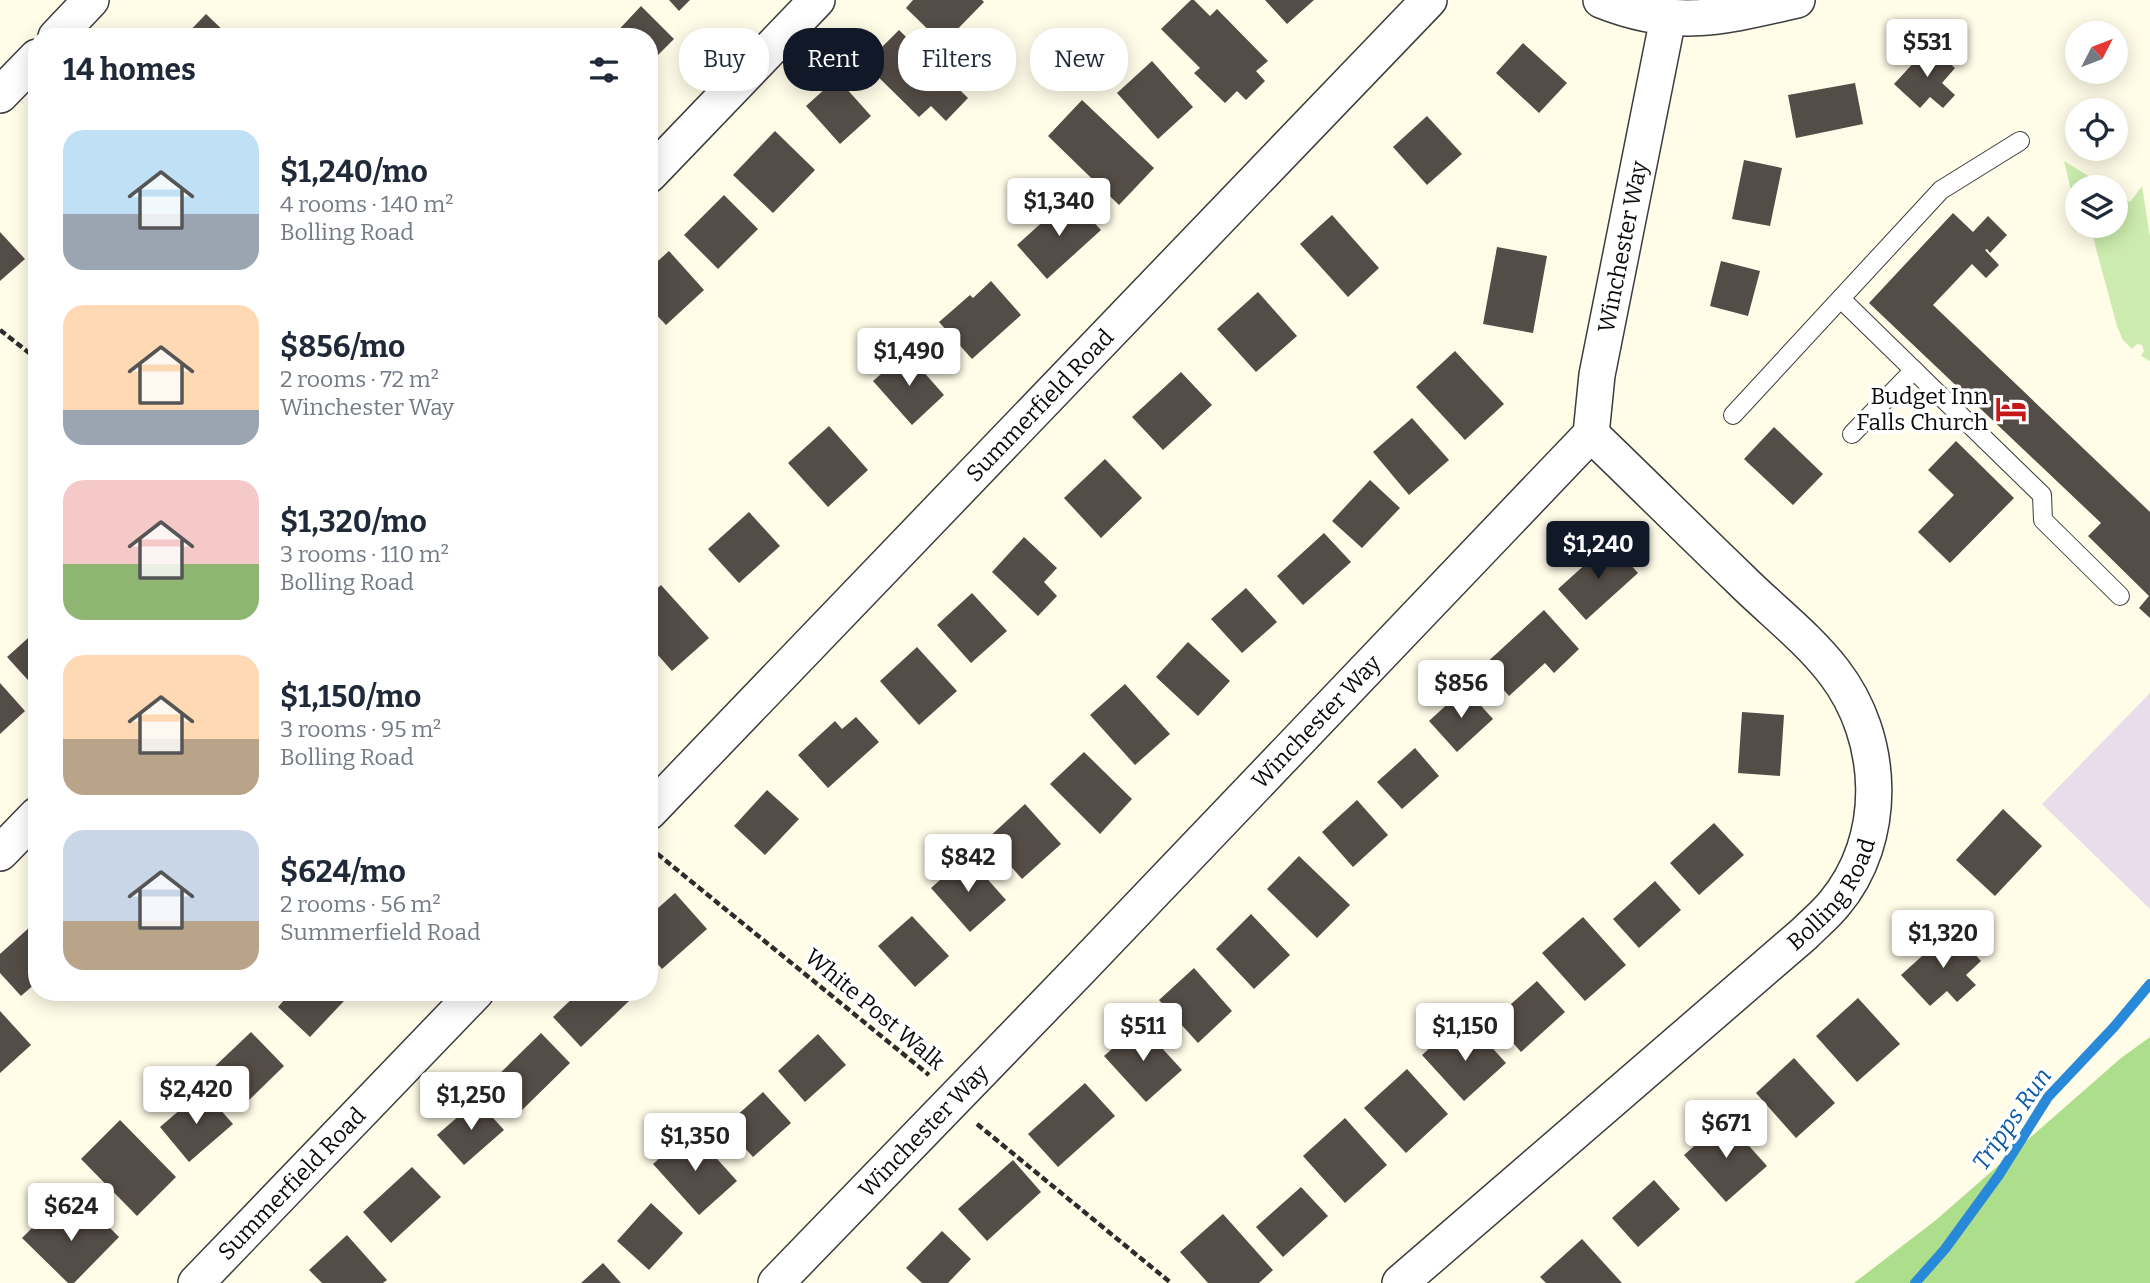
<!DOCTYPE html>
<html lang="en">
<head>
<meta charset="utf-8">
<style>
	body { margin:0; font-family:Bitter,serif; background:#f2f2f3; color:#1f2937; height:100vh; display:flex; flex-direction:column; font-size:26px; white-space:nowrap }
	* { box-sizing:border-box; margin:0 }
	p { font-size:23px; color:#747a83 }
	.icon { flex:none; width:38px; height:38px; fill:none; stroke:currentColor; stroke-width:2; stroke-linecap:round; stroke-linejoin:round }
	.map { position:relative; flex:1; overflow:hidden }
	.drawer { position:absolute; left:28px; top:28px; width:630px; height:973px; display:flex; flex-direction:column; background:#fff; border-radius:28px; box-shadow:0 4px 18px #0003 }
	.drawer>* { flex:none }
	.top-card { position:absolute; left:679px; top:28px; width:665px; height:63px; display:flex; gap:14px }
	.needle { width:46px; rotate:48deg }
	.fabs { position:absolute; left:2065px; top:21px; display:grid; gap:14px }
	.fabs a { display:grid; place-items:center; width:63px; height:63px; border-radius:50%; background:#fff; box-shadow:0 4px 18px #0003; font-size:35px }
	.price { position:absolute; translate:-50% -60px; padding:0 16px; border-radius:7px; background:#fff; color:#222; font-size:23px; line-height:46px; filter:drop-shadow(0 2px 4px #0008) }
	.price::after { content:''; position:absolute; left:50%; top:42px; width:21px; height:16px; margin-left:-10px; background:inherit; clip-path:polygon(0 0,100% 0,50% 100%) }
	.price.current { background:#111827; color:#fff }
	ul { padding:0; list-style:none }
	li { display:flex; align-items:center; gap:21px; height:175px; padding:0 35px }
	li span { display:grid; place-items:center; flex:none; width:196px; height:140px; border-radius:21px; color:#555 }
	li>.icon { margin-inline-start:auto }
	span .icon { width:84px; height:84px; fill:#fffc; stroke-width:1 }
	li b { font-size:30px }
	h2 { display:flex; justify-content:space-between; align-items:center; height:84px; padding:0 35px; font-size:30px }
	.pill { padding:0 24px; border-radius:28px; background:#fff; box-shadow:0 4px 18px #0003; font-size:24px; line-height:63px }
	.pill.current { background:#111827; color:#fff }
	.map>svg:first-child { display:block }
	.industrial { fill:#eaddeb }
	.green { fill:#cbecae }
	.forest { fill:#adde8c }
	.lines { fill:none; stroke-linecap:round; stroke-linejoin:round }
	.stream { stroke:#2889d9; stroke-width:10 }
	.building { fill:#544c46 }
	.service-casing { stroke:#3d3d3d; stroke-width:20 }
	.minor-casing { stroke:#3d3d3d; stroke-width:38 }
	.path { stroke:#2c2c2c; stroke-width:4.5; stroke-dasharray:7 3.5; stroke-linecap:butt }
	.service { stroke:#fff; stroke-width:18 }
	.minor { stroke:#fff; stroke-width:35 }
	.labels { text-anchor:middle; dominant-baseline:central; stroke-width:7; stroke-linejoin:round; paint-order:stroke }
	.street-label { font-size:23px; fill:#0a0a0a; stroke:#fff }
	.poi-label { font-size:23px; fill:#0a0a0a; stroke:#fff; text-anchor:end }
	.water-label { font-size:24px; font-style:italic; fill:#0b5aa5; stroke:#fff }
</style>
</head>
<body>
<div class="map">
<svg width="2150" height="1283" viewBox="0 0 2150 1283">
	<rect width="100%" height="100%" fill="#fffce8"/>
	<polygon class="industrial" points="2150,693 2150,909 2042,804"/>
	<g class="green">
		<polygon points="2064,161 2106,187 2077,187 2077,215"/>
		<polygon points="2142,186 2150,237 2150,361 2141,356 2144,351 2142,345 2137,344 2132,349 2123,340 2117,326 2090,226 2116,226 2116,193 2130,202"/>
	</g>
	<polygon class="forest" points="2150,1037 2150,1283 1854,1283 1936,1220 2121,1058"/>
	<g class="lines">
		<polyline class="stream" points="1915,1283 1945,1249 1999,1175 2048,1097 2114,1027 2150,984"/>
	</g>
	<g class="building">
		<polygon points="669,0 690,0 679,11"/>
		<polygon points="913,0 982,0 984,2 943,44 906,8"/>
		<polygon points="1191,0 1194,0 1210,16 1217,9 1268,61 1256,71 1265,81 1246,100 1237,91 1225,103 1194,73 1200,68 1161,29"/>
		<polygon points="1265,0 1314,0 1287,24"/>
		<polygon points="641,6 674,39 649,64 649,37 612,37"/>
		<polygon points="206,14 230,37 184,37"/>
		<polygon points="899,30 968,98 946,121 931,106 919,117 865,64"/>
		<polygon points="1523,43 1567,83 1539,113 1496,73"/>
		<polygon points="1930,45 1955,68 1942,83 1955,95 1943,108 1930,97 1920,108 1894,84"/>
		<polygon points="1152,61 1193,107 1158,139 1117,93"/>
		<polygon points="837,78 871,116 840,144 806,106"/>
		<polygon points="1855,83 1863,124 1796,138 1788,95"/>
		<polygon points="1082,100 1154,168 1119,205 1048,136"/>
		<polygon points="1427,116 1462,154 1427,185 1393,147"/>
		<polygon points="775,131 815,170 773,213 733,175"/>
		<polygon points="1744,160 1782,168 1770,226 1732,219"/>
		<polygon points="724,195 758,229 718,269 684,235"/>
		<polygon points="1070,197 1101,230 1047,279 1017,245"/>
		<polygon points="1953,213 1973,232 1988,216 2007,235 1990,253 1987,249 1985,250 1999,265 1986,278 1972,264 1933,305 2150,512 2150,618 2139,608 2149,596 2088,536 2101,523 1869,303"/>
		<polygon points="1332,215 1379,268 1348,297 1300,244"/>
		<polygon points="0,232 25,259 0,281"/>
		<polygon points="1497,247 1547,256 1533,333 1483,324"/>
		<polygon points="669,251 704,290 666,325 649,307 649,269"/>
		<polygon points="1721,261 1760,271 1748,316 1710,306"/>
		<polygon points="991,281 1021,315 972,359 939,322 970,295 973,298"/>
		<polygon points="1258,292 1297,336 1256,372 1217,329"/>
		<polygon points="1455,351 1504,404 1465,440 1416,387"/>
		<polygon points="906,352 944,395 912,425 873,381"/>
		<polygon points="1181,372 1212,405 1163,450 1132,417"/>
		<polygon points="1412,418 1449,460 1409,495 1373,452"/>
		<polygon points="829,426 868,470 828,507 788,463"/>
		<polygon points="1774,427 1823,474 1793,505 1744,459"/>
		<polygon points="1956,441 2014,498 1950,563 1918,532 1954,495 1928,470"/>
		<polygon points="1105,459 1142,498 1101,538 1064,498"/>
		<polygon points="1370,480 1400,508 1362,548 1332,521"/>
		<polygon points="749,512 780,546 739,583 708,549"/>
		<polygon points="1324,533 1351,562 1303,605 1277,576"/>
		<polygon points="1024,537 1057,568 1044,582 1057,596 1038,616 992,572"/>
		<polygon points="1610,542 1638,573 1586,620 1558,589"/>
		<polygon points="661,585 709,638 672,671 649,645 649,596"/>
		<polygon points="1246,588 1277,622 1242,653 1211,619"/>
		<polygon points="972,593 1007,631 971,663 937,625"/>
		<polygon points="1544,610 1579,649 1554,673 1545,663 1509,696 1483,666"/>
		<polygon points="37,630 37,690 7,657"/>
		<polygon points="1188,642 1230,681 1198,716 1156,677"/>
		<polygon points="917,647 957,691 919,725 880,681"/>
		<polygon points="0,683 25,711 0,734"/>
		<polygon points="1125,684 1170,734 1135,765 1090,715"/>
		<polygon points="1465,688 1493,719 1457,752 1429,721"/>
		<polygon points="1742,712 1784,715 1780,776 1738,773"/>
		<polygon points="856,717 879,742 828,788 798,755 835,721 842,729"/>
		<polygon points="1415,748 1439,776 1402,809 1377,782"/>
		<polygon points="1084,752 1132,799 1100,834 1050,784"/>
		<polygon points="767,790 799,819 765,855 734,826"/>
		<polygon points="1357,800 1388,835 1353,867 1322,832"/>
		<polygon points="1025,804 1061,844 1022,879 987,839"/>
		<polygon points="2003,809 2042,846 1995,896 1956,860"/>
		<polygon points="1714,823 1744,855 1699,895 1670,863"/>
		<polygon points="967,856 1006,900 970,932 931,888"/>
		<polygon points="1299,856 1350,905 1317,938 1267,889"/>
		<polygon points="1655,881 1681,910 1639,948 1613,919"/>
		<polygon points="675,893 707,929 662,969 649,954 649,916"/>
		<polygon points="1251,914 1290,955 1254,989 1216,949"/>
		<polygon points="912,916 949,956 915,987 878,946"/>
		<polygon points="1583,917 1626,965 1585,1001 1542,953"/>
		<polygon points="31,926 37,933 37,982 21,996 0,973 0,954"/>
		<polygon points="1952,929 1981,961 1966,975 1976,985 1957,1002 1947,991 1930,1006 1901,975"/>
		<polygon points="1194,968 1232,1011 1198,1043 1159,1000"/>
		<polygon points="1537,981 1565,1012 1521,1052 1493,1020"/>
		<polygon points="291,992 335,992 344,1001 310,1037 278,1007"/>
		<polygon points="579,992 623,992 630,1000 581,1047 553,1017"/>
		<polygon points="1858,998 1900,1044 1857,1082 1816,1036"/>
		<polygon points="0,1011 31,1045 0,1073"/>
		<polygon points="1140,1024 1182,1070 1146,1102 1104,1056"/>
		<polygon points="1477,1031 1506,1063 1464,1101 1422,1055 1444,1035 1457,1050"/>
		<polygon points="251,1032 284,1066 245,1104 211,1070"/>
		<polygon points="541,1033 570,1063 519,1113 490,1083"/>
		<polygon points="818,1034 846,1065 805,1102 778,1071"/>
		<polygon points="1794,1058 1835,1103 1796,1138 1756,1093"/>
		<polygon points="1407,1069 1448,1114 1406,1153 1364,1108"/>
		<polygon points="1085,1083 1115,1116 1058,1167 1028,1134"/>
		<polygon points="203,1090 233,1124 189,1162 160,1127"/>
		<polygon points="763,1092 791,1123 753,1157 725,1126"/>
		<polygon points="477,1100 504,1130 464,1165 437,1135"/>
		<polygon points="1345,1118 1387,1165 1345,1203 1303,1156"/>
		<polygon points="1725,1119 1767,1166 1726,1202 1684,1155"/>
		<polygon points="120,1120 176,1177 137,1216 81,1159"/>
		<polygon points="691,1130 737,1181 699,1215 653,1164"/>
		<polygon points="1013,1160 1041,1192 987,1241 958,1209"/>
		<polygon points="412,1167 441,1197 391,1243 363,1212"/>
		<polygon points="1654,1180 1680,1209 1638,1247 1612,1218"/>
		<polygon points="1301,1187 1328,1216 1283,1257 1256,1227"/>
		<polygon points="651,1203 683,1233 649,1270 617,1241"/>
		<polygon points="89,1207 119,1237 74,1283 68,1283 22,1238 51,1209 69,1227"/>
		<polygon points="1223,1214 1273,1270 1259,1283 1208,1283 1180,1252"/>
		<polygon points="942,1231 971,1259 948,1283 922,1283 906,1268"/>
		<polygon points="347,1235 387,1280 383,1283 322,1283 309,1270"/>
		<polygon points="1582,1239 1622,1283 1546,1283 1540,1277"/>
		<polygon points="603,1263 621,1283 581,1283"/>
	</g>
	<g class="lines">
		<defs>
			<g id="service">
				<polyline points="1841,299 2042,495 2043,520 2120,596"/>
				<polyline points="1733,415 1941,190 2020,141"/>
				<polyline points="1852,434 1914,370"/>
			</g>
			<g id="minor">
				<path d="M1601,0C1676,30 1722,17 1797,0"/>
				<polyline points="56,37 91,0"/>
				<polyline points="0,95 37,57"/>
				<polyline points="649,175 817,0"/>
				<path id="s1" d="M649,812L1429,0"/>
				<polyline points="0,853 37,815"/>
				<path id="s2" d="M196,1283L476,992"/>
				<path id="s3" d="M776,1283L1082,967L1591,434L1597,375L1668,18"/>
				<path id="s4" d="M1400,1283L1804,934C1814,924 1825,915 1834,904C1889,839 1885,738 1834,672C1807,637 1771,610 1740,579C1690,531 1641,482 1591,434"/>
			</g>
		</defs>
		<use href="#service" class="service-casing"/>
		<use href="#minor" class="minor-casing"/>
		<g class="path">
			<polyline points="0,330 37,359"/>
			<polyline points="649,847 929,1075"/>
			<polyline points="977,1124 1171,1283"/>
		</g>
		<use href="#service" class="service"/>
		<use href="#minor" class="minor"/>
	</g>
	<defs>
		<symbol id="hotel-bare" viewBox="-9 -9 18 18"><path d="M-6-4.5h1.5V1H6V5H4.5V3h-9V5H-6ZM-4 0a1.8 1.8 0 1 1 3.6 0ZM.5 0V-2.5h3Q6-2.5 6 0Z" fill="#c51818" stroke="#fff" stroke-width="2.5" paint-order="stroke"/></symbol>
	</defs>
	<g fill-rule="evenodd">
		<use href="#hotel-bare" x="1989" y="387" width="44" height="44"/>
	</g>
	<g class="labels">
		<g class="street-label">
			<text stroke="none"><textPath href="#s3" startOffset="1367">Winchester Way</textPath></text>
			<text stroke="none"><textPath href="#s1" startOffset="564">Summerfield Road</textPath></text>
			<text stroke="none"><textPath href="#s3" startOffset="779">Winchester Way</textPath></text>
			<text stroke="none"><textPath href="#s4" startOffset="583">Bolling Road</textPath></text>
			<text transform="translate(875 1009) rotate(40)">White Post Walk</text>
			<text stroke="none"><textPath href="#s3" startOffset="212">Winchester Way</textPath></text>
			<text stroke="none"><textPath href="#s2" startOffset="138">Summerfield Road</textPath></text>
		</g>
		<g class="poi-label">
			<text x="1988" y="396">Budget Inn<tspan x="1988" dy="26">Falls Church</tspan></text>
		</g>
		<g class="water-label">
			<text transform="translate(2012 1119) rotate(-55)">Tripps Run</text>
		</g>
	</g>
</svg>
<div class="fabs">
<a><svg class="needle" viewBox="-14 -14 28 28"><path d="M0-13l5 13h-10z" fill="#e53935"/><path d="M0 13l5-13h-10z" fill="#747a83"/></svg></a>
<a><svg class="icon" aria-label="locate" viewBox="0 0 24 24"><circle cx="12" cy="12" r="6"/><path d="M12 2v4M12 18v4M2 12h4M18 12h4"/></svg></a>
<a><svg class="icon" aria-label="layers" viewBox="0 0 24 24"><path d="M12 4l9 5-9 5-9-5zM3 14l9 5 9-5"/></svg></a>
</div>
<b class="price" style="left:1927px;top:79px">$531</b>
<b class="price" style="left:1059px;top:238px">$1,340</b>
<b class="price" style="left:909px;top:388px">$1,490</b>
<b class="price current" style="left:1598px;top:581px">$1,240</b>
<b class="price" style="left:1461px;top:720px">$856</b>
<b class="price" style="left:968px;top:894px">$842</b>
<b class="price" style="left:1943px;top:970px">$1,320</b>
<b class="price" style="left:1143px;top:1063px">$511</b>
<b class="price" style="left:1465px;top:1063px">$1,150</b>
<b class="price" style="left:196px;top:1126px">$2,420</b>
<b class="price" style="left:471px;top:1132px">$1,250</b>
<b class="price" style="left:1726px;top:1160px">$671</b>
<b class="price" style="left:695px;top:1173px">$1,350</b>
<b class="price" style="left:71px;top:1243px">$624</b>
<div class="top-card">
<a class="pill">Buy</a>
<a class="pill current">Rent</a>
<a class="pill">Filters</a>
<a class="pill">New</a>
</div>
<section class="drawer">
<h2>14 homes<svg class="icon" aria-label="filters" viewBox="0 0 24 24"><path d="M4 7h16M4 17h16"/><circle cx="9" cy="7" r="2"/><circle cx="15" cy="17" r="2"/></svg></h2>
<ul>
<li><span style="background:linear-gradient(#bfe0f5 60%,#9aa5b1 0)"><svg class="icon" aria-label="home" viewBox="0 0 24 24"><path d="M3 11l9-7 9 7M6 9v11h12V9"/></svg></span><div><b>$1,240/mo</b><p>4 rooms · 140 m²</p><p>Bolling Road</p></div></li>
<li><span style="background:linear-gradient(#ffd9b3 75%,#9aa5b1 0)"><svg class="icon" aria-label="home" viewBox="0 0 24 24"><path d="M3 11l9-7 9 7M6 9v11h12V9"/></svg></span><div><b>$856/mo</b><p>2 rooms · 72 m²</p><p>Winchester Way</p></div></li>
<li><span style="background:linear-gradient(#f6c9c9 60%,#8fb573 0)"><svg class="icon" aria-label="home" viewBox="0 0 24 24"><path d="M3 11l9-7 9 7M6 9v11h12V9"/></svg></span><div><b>$1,320/mo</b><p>3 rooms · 110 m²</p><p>Bolling Road</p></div></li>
<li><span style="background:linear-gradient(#ffd9b3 60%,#b9a48a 0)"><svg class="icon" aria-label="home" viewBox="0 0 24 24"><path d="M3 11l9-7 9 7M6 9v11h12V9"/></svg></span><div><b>$1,150/mo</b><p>3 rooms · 95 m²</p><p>Bolling Road</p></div></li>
<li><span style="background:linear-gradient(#c9d6e8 65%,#b9a48a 0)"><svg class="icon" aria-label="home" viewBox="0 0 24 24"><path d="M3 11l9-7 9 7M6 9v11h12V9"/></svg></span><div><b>$624/mo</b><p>2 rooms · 56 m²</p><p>Summerfield Road</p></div></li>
</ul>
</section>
</div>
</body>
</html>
